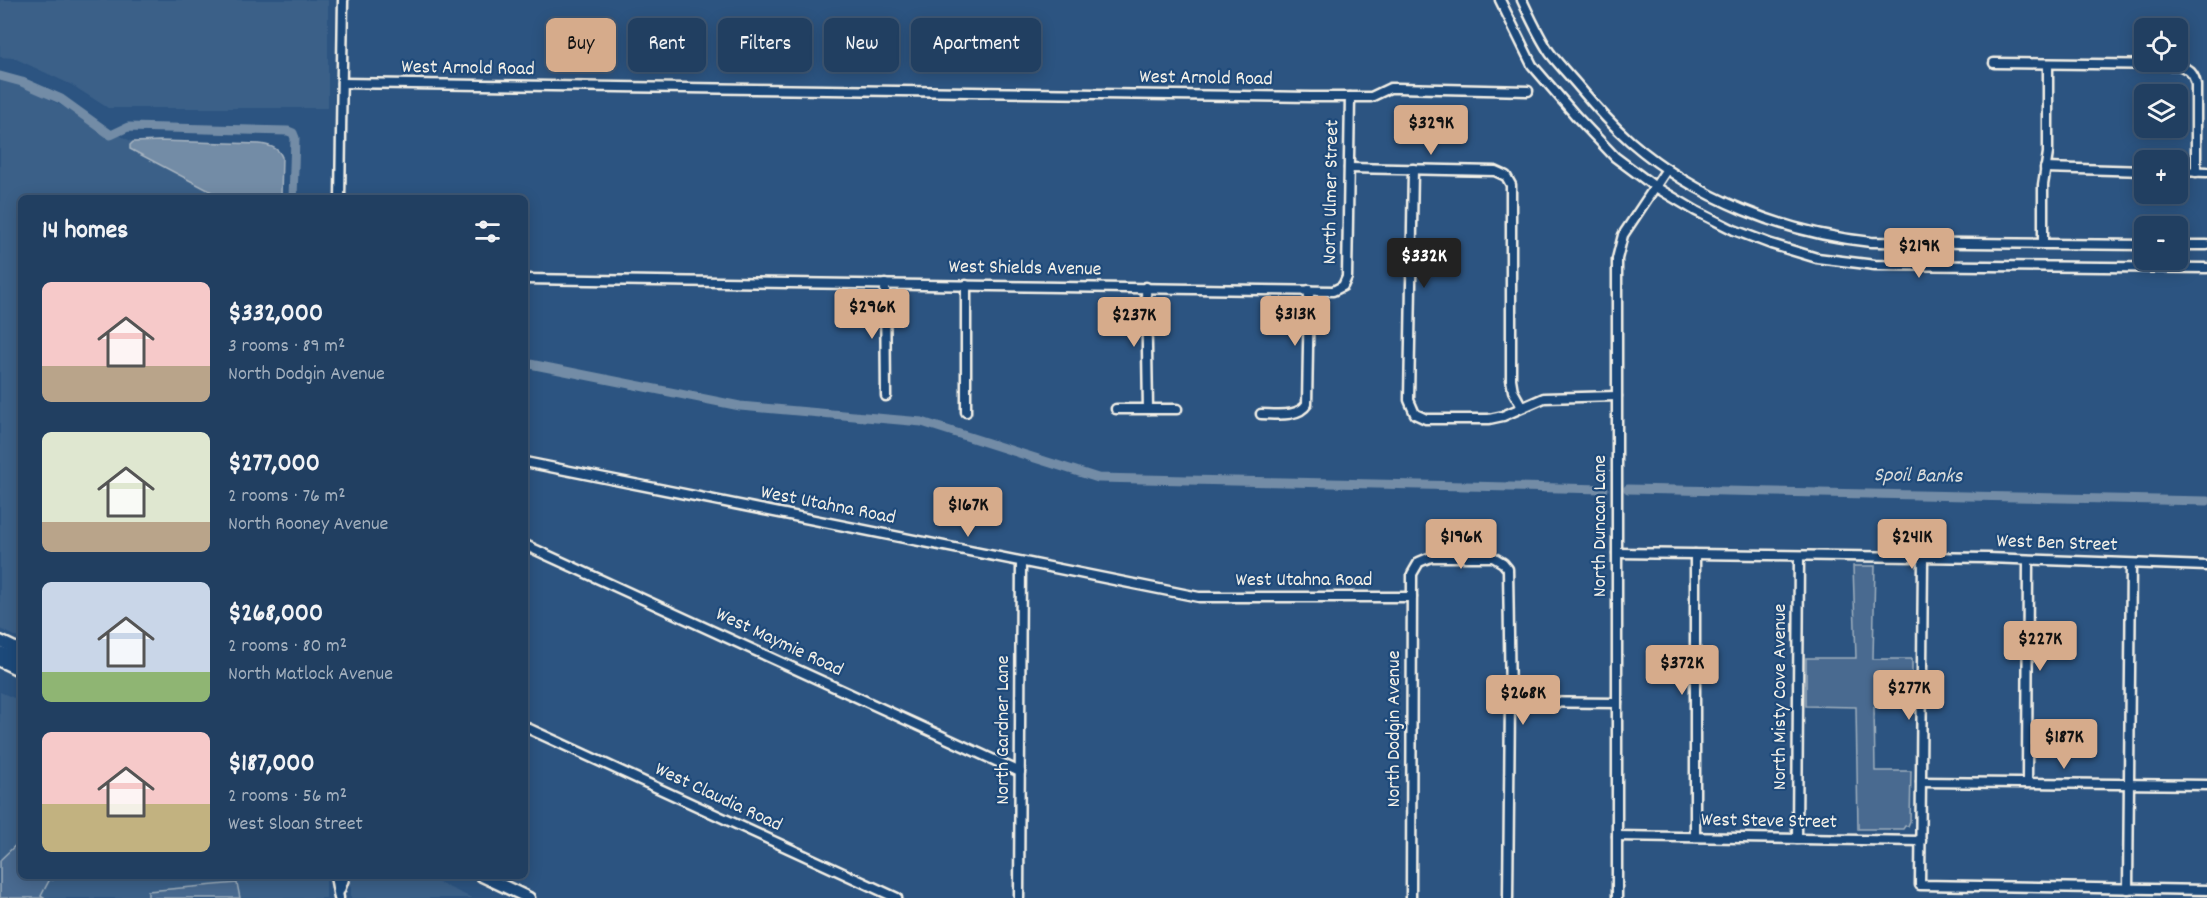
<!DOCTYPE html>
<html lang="en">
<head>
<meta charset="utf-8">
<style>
	body { margin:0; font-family:Dekko,sans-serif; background:#294667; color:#f1f3f6; height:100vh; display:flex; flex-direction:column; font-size:22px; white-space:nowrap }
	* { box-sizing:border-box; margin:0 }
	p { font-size:20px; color:#a2afbd }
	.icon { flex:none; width:33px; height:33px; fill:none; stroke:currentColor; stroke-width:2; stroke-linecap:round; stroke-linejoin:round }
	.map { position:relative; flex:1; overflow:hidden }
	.sheet { position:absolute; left:18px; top:195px; width:510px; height:684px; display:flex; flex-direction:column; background:#213f61; border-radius:9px; box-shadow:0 3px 15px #0003,0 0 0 2px #3e5876 }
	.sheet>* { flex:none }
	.banner { position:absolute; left:546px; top:18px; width:570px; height:54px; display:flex; gap:12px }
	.controls { position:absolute; left:2134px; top:18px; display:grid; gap:12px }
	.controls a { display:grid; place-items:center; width:54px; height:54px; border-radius:9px; background:#213f61; box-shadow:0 3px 15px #0003,0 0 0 2px #3e5876; font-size:30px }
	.price { position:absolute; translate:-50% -51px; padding:0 14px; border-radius:6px; background:#d6ab8b; color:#111; font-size:20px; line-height:39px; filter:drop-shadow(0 2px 3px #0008) }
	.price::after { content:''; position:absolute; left:50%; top:36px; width:18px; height:14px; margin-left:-9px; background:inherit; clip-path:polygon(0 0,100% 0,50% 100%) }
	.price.current { background:#222; color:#fff }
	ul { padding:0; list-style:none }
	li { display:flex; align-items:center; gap:18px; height:150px; padding:0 24px }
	li span { display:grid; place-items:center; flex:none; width:168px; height:120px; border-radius:9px; color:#555 }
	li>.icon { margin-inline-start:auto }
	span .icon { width:72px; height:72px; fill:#fffc; stroke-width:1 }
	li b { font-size:26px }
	h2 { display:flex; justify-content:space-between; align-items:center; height:72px; padding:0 24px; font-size:26px }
	.tag { padding:0 21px; border-radius:9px; background:#213f61; box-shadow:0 3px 15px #0003,0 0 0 2px #3e5876; font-size:21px; line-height:54px }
	.tag.current { background:#d6ab8b; color:#111 }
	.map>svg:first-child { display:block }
	.built { fill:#3b6088 }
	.green { fill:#496b90; stroke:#9eaebc; stroke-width:1.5 }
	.water { fill:#738ca6; stroke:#a7b4c0; stroke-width:1.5 }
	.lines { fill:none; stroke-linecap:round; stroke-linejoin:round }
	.canal { stroke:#738ca6; stroke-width:9 }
	.minor-casing { stroke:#f4f1e8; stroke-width:13 }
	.major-casing { stroke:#f4f1e8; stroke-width:15 }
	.minor { stroke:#1f4a7a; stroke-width:8 }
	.major { stroke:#1f4a7a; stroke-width:10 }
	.labels { text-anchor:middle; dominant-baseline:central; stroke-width:4.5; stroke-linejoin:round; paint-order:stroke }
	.street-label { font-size:20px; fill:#f4f1e8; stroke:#1f4a7a }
	.water-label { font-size:21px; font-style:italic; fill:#dadddb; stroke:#1f4a7a }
</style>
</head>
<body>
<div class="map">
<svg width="2207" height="898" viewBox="0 0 2207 898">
	<rect width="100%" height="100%" fill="#2c5481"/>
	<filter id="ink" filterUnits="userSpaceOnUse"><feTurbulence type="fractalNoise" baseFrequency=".0167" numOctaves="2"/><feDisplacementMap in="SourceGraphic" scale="12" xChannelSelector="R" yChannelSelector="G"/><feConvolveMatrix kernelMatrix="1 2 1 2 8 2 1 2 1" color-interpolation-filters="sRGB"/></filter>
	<g filter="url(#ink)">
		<g class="built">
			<polygon points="0,0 328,0 328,108 108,108 72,85 14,58 0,57"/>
			<polygon points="0,74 242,198 21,198 21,639 0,629"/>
			<polygon points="0,692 21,701 21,876 326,876 326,898 0,898"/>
			<polygon points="351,876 424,876 472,898 351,898"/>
		</g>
		<g class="green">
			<polygon points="1853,566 1875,566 1873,659 1912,659 1912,707 1874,707 1875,771 1911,771 1910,821 1908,826 1905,826 1903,829 1858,829 1856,707 1806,706 1806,658 1856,658"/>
			<polygon points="21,840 21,876 55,876 53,880 50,879 41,896 44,898 0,898 0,860"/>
			<polygon points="237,883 240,898 148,898 148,891"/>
		</g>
		<path class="water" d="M160,141L260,144C270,146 278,147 282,157L281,198H223L130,149V145L133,142Z"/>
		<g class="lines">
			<g class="canal">
				<polyline points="0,76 22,82 61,99 111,135 128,127 288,131 293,133 295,138 293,198"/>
				<polyline points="525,363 740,406 922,422 1098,478 1604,489"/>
				<polyline points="1628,489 2207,501"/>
			</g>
			<defs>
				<g id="minor">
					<polyline points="1500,0 1532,65 1576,116 1615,157 1654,186 1696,211 1734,230 1771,244 1817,258 1875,265 2207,268"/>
					<path d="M1522,0C1530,17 1539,37 1550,53C1559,65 1570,76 1580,88C1595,106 1612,125 1630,141C1697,199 1784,233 1871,242L2145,245"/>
					<path d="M1994,63L2178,65C2189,69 2194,73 2196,85V172"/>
					<polyline points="342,83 1311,97 1371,97 1390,88 1397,88 1528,91"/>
					<polyline points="1349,168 1495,171 1506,176 1511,185 1511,379 1513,391 1522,407"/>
					<polyline points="2045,168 2145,171"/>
					<polyline points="1413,169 1409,400 1415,414 1426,419 1489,419 1503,416 1544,398 1617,396"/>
					<polyline points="2178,171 2207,172"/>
					<polyline points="340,198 343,0"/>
					<polyline points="2043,244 2043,185 2048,153 2048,64"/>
					<polyline points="2178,245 2207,245"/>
					<polyline points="525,279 1333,291 1343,286 1347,277 1350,97"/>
					<polyline points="885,284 886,396"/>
					<polyline points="1146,287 1148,409"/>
					<polyline points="1116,409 1177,409"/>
					<polyline points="966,412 966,285"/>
					<path d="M1261,414C1275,414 1298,418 1307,404L1309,290"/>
					<polyline points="525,462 1199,597 1412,597"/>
					<polyline points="525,545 1020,772"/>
					<polyline points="1617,553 1988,558 2207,566"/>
					<polyline points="1923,558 1920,885 2207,890"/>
					<polyline points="1510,702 1617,703"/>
					<polyline points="525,727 897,898"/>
					<polyline points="1921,782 2207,785"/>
					<polyline points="2027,783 2028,560"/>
					<polyline points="1617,836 1921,841"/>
					<polyline points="1695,837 1695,554"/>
					<polyline points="1797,839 1799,556"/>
					<polyline points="335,876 339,898"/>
					<polyline points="2128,889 2131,564"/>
					<polyline points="1019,898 1021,562"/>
					<polyline points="1411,898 1412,574 1419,562 1431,557 1493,557 1503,563 1508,569 1510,702 1508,898"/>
					<polyline points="1617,898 1617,259 1623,235 1667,169"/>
				</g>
				<g id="major">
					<polyline points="0,641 21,651"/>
					<polyline points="0,652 21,660"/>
					<polyline points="0,661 21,671"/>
					<polyline points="482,876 529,898"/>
					<polyline points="339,890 344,876"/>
				</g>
			</defs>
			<use href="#minor" class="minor-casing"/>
			<use href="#major" class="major-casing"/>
			<use href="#minor" class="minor"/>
			<use href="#major" class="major"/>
		</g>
	</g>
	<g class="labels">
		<g class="street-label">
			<text transform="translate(468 69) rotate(1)">West Arnold Road</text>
			<text transform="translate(1206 79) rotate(1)">West Arnold Road</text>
			<text transform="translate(1332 192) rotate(-89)">North Ulmer Street</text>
			<text transform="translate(1025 269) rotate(1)">West Shields Avenue</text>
			<text transform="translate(828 506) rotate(11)">West Utahna Road</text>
			<text transform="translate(1601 526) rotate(-90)">North Duncan Lane</text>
			<text transform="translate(2057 544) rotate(2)">West Ben Street</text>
			<text x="1304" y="581">West Utahna Road</text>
			<text transform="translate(779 643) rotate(25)">West Maymie Road</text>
			<text transform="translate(1781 697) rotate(-90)">North Misty Cove Avenue</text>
			<text transform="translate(1395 729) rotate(-90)">North Dodgin Avenue</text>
			<text transform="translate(1004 730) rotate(-90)">North Gardner Lane</text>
			<text transform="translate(718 798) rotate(25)">West Claudia Road</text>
			<text transform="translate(1769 822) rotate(1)">West Steve Street</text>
		</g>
		<g class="water-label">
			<text transform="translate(1918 477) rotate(1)">Spoil Banks</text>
		</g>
	</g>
</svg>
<div class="controls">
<a><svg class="icon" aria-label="locate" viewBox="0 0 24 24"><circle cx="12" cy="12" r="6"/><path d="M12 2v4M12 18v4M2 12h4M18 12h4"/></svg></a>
<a><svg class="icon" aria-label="layers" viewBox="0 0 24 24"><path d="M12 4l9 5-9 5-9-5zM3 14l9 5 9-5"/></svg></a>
<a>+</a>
<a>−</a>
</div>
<b class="price" style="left:1431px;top:156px">$329K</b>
<b class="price" style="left:1919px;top:279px">$219K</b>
<b class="price current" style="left:1424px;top:289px">$332K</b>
<b class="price" style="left:872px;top:340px">$296K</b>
<b class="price" style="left:1295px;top:347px">$313K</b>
<b class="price" style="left:1134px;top:348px">$237K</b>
<b class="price" style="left:968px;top:538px">$167K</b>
<b class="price" style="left:1461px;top:570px">$196K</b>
<b class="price" style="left:1912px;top:570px">$241K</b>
<b class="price" style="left:2040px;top:672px">$227K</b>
<b class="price" style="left:1682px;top:696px">$372K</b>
<b class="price" style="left:1909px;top:721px">$277K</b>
<b class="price" style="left:1523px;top:726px">$268K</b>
<b class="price" style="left:2064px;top:770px">$187K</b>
<div class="banner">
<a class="tag current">Buy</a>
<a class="tag">Rent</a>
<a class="tag">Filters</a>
<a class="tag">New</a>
<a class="tag">Apartment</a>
</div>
<section class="sheet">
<h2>14 homes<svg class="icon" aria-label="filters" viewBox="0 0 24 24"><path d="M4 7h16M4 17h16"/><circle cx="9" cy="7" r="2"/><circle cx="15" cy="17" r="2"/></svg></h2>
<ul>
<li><span style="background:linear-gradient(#f6c9c9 70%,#b9a48a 0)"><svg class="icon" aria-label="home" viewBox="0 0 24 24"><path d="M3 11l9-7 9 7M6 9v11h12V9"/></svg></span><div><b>$332,000</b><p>3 rooms · 89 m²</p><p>North Dodgin Avenue</p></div></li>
<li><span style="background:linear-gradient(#dfe7d0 75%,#b9a48a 0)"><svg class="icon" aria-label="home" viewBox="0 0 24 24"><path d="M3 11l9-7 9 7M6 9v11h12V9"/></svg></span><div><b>$277,000</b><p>2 rooms · 76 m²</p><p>North Rooney Avenue</p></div></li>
<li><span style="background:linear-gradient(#c9d6e8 75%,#8fb573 0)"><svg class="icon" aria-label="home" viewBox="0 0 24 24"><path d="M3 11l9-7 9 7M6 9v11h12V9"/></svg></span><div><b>$268,000</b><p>2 rooms · 80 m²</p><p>North Matlock Avenue</p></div></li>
<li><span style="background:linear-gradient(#f6c9c9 60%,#c2b280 0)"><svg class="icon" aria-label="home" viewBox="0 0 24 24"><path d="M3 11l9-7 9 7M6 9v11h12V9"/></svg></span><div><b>$187,000</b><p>2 rooms · 56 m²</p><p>West Sloan Street</p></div></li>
</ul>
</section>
</div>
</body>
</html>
